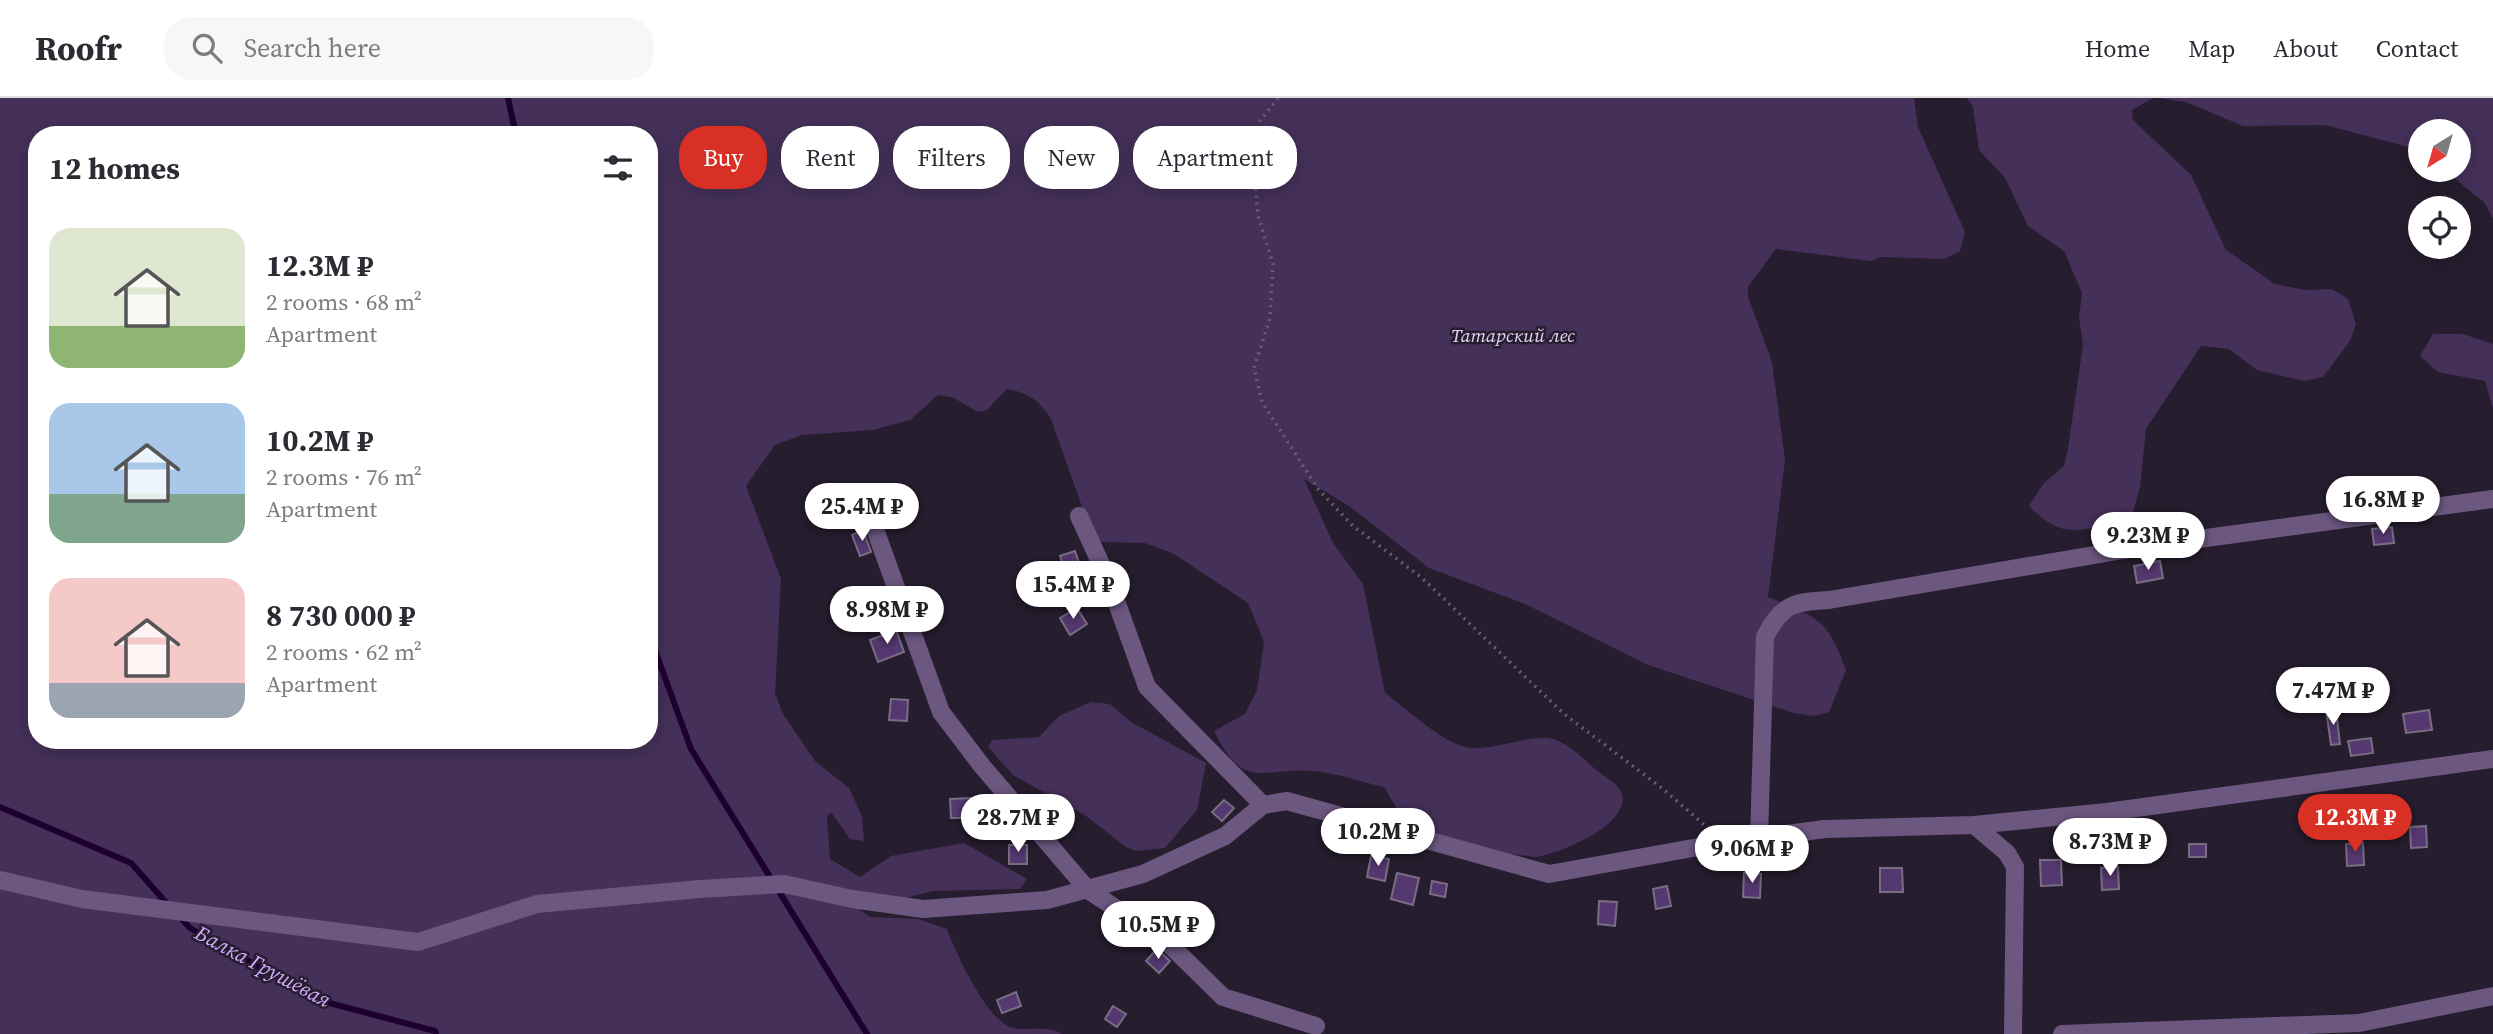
<!DOCTYPE html>
<html lang="en">
<head>
<meta charset="utf-8">
<style>
	body { margin:0; font-family:"Source Serif 4",serif; background:#f7f7f7; color:#2b2b33; height:100vh; display:flex; flex-direction:column; font-size:26px; white-space:nowrap }
	* { box-sizing:border-box; margin:0 }
	p { font-size:23px; color:#7c7c81 }
	.icon { flex:none; width:38px; height:38px; fill:none; stroke:currentColor; stroke-width:2; stroke-linecap:round; stroke-linejoin:round }
	.map { position:relative; flex:1; overflow:hidden }
	.drawer { position:absolute; left:28px; top:28px; width:630px; height:623px; display:flex; flex-direction:column; background:#fff; border-radius:28px; box-shadow:0 4px 18px #0003 }
	.drawer>* { flex:none }
	.top-card { position:absolute; left:679px; top:28px; width:665px; height:63px; display:flex; gap:14px }
	.needle { width:46px; rotate:217deg }
	.controls { position:absolute; left:2408px; top:21px; display:grid; gap:14px }
	.controls a { display:grid; place-items:center; width:63px; height:63px; border-radius:50%; background:#fff; box-shadow:0 4px 18px #0003; font-size:35px }
	.price { position:absolute; translate:-50% -60px; padding:0 16px; border-radius:24px; background:#fff; color:#222; font-size:23px; line-height:46px; filter:drop-shadow(0 2px 4px #0008) }
	.price::after { content:''; position:absolute; left:50%; top:42px; width:21px; height:16px; margin-left:-10px; background:inherit; clip-path:polygon(0 0,100% 0,50% 100%) }
	.price.selected { background:#d93025; color:#fff }
	ul { padding:0; list-style:none }
	li { display:flex; align-items:center; gap:21px; height:175px; padding:0 21px }
	li span { display:grid; place-items:center; flex:none; width:196px; height:140px; border-radius:21px; color:#555 }
	li>.icon { margin-inline-start:auto }
	span .icon { width:84px; height:84px; fill:#fffc; stroke-width:1 }
	li b { font-size:30px }
	h2 { display:flex; justify-content:space-between; align-items:center; height:84px; padding:0 21px; font-size:30px }
	.chip { padding:0 24px; border-radius:28px; background:#fff; box-shadow:0 4px 18px #0003; font-size:24px; line-height:63px }
	.chip.selected { background:#d93025; color:#fff }
	header { display:flex; align-items:center; gap:42px; box-sizing:border-box; height:98px; padding:0 35px; background:#fff; border-bottom:2px solid #e1e1e2 }
	header strong { font-size:33px }
	nav { display:flex; gap:38px; margin-inline-start:auto; font-size:24px }
	.search { width:490px; height:63px; background:#f7f7f7; display:flex; align-items:center; gap:18px; box-sizing:border-box; padding:0 24px; border-radius:28px; color:#7c7c81; font-size:26px }
	.map>svg:first-child { display:block }
	.green { fill:#453059; fill-rule:evenodd }
	.lines { fill:none; stroke-linecap:round; stroke-linejoin:round }
	.stream { stroke:#1d0031; stroke-width:6 }
	.building { fill:#563870; stroke:#776e82; stroke-width:2 }
	.path { stroke:#68606f; stroke-width:3.5; stroke-dasharray:2 5; stroke-linecap:butt }
	.street { stroke:#6c5781; stroke-width:18 }
	.labels { text-anchor:middle; dominant-baseline:central; stroke-width:5; stroke-linejoin:round; paint-order:stroke }
	.park-label { font-size:19px; font-style:italic; fill:#e2d1f4; stroke:#261d2e }
	.water-label { font-size:21px; font-style:italic; fill:#d4a9ff; stroke:#261d2e }
</style>
</head>
<body>
<header>
<strong>Roofr</strong>
<div class="search"><svg class="icon" aria-label="search" viewBox="0 0 24 24"><circle cx="10" cy="10" r="6"/><path d="M15 15l6 6"/></svg>Search here</div>
<nav><a>Home</a><a>Map</a><a>About</a><a>Contact</a></nav>
</header>
<div class="map">
<svg width="2493" height="936" viewBox="0 0 2493 936">
	<rect width="100%" height="100%" fill="#261d2e"/>
	<g class="green">
		<path d="M0,0H1914L1918,29L1965,134L1960,153L1944,161L1881,159L1871,163L1776,151L1748,189V199L1772,264L1785,362L1768,499C1818,520 1827,519 1846,572L1829,614L1814,618L1794,615L1648,567L1525,506L1429,470L1349,408L1304,381L1333,445L1363,486L1385,595C1406,610 1444,647 1470,650C1494,653 1535,634 1556,642C1571,648 1583,660 1595,671C1602,678 1619,685 1622,696C1630,728 1560,755 1537,759L1418,746L1384,689C1361,684 1337,675 1314,673C1261,669 1245,695 1214,633L1245,616L1257,592L1264,544L1248,505L1174,456L1145,445L1099,444L1087,423L1051,321C1039,302 1029,295 1007,291L987,312L978,314L954,300L938,297L910,322L873,332L802,337L775,347L746,388L781,481L775,595L783,616L815,663L849,690L862,718L864,743L850,741L831,714L827,718L830,761L860,779L891,758L964,745L1027,781L1020,791L932,793L890,804L836,795L870,819L918,821L947,831C956,855 987,924 1013,930C1030,933 1048,927 1062,936H0ZM37,37H649V642H37Z"/>
		<path d="M1967,0H2153L2132,12L2133,22L2191,77L2226,152L2275,186L2305,192L2332,191L2348,201L2356,226L2350,243L2323,279L2304,283L2257,272L2229,251L2201,248L2146,331L2140,389L2131,421C2084,430 2066,446 2029,408L2043,386L2064,368L2068,350L2083,247L2079,220L2082,195L2064,153L2028,128L2005,80L1979,52L1973,9Z"/>
		<polygon points="2159,0 2493,0 2493,121 2485,105 2444,72 2459,72 2459,33 2420,33 2420,52 2325,27 2243,28 2186,4"/>
		<polygon points="2433,236 2463,236 2493,246 2493,311 2485,283 2438,274 2420,258"/>
		<polygon points="1091,604 1110,606 1131,624 1206,665 1197,712 1165,750 1135,753 1126,749 1086,718 1013,677 988,649 992,642 1039,639 1059,618"/>
	</g>
	<g class="lines">
		<g class="stream">
			<polyline points="508,0 516,37"/>
			<polyline points="649,536 691,651 867,936"/>
			<polyline points="0,709 131,765 170,809"/>
			<polyline points="178,817 190,830 318,902 435,933 436,936"/>
		</g>
	</g>
	<g class="building">
		<polygon points="2392,429 2394,445 2374,447 2372,431"/>
		<polygon points="863,432 871,454 860,458 852,437"/>
		<polygon points="1075,453 1081,471 1066,476 1060,458"/>
		<polygon points="2160,463 2163,480 2137,485 2134,468"/>
		<polygon points="1077,510 1087,526 1070,537 1060,520"/>
		<polygon points="896,532 904,554 878,564 870,542"/>
		<polygon points="891,601 908,602 907,623 889,622"/>
		<polygon points="2336,611 2340,646 2331,647 2326,612"/>
		<polygon points="2429,612 2432,632 2406,635 2403,616"/>
		<polygon points="2371,640 2373,655 2351,658 2348,643"/>
		<polygon points="972,700 972,720 951,720 950,701"/>
		<polygon points="1224,702 1234,710 1222,723 1212,714"/>
		<polygon points="2426,728 2427,749 2411,750 2410,729"/>
		<polygon points="2363,745 2364,767 2347,768 2346,746"/>
		<rect x="2189" y="746" width="17" height="13"/>
		<rect x="1009" y="747" width="18" height="19"/>
		<rect x="2134" y="747" width="17" height="18"/>
		<polygon points="1371,758 1389,761 1385,783 1367,779"/>
		<polygon points="2040,762 2061,762 2062,787 2041,788"/>
		<polygon points="2118,769 2119,791 2102,792 2101,770"/>
		<polygon points="1880,770 1902,770 1903,794 1880,794"/>
		<polygon points="1397,775 1419,780 1413,807 1391,801"/>
		<polygon points="1744,775 1761,776 1760,800 1743,799"/>
		<polygon points="1432,783 1447,786 1445,799 1430,796"/>
		<polygon points="1667,788 1671,808 1656,811 1653,791"/>
		<polygon points="1599,803 1617,804 1615,828 1598,826"/>
		<polygon points="1157,851 1170,863 1159,875 1146,863"/>
		<polygon points="1016,894 1021,908 1002,915 997,902"/>
		<polygon points="1113,908 1126,916 1117,929 1105,921"/>
	</g>
	<g class="lines">
		<polyline class="path" points="1278,0 1260,23 1252,53 1258,118 1273,166 1270,220 1254,270 1262,304 1318,391 1353,428 1421,479 1563,615 1663,691 1708,730"/>
		<g class="street">
			<polyline points="863,398 941,614 982,668 1088,792 1167,844 1223,899 1316,928"/>
			<polyline points="1079,418 1110,486 1147,589 1263,707"/>
			<polyline points="1974,727 2007,755 2015,769 2013,936"/>
			<path d="M1759,741L1765,539C1782,506 1793,504 1829,502L2147,448L2493,401"/>
			<polyline points="0,782 82,801 418,844 537,806 700,791 784,786 852,801 923,811 1047,802 1143,776 1225,738 1263,707 1287,703 1549,776 1726,744 1825,731 1974,727 2107,714 2493,661"/>
			<polyline points="2062,936 2359,925 2493,898"/>
		</g>
	</g>
	<g class="labels">
		<g class="park-label">
			<text x="1513" y="237">Татарский лес</text>
		</g>
		<g class="water-label">
			<text transform="translate(263 868) rotate(28)">Балка Грушёвая</text>
		</g>
	</g>
</svg>
<div class="controls">
<a><svg class="needle" viewBox="-14 -14 28 28"><path d="M0-13l5 13h-10z" fill="#e53935"/><path d="M0 13l5-13h-10z" fill="#7c7c81"/></svg></a>
<a><svg class="icon" aria-label="locate" viewBox="0 0 24 24"><circle cx="12" cy="12" r="6"/><path d="M12 2v4M12 18v4M2 12h4M18 12h4"/></svg></a>
</div>
<b class="price" style="left:2383px;top:438px">16.8M ₽</b>
<b class="price" style="left:862px;top:445px">25.4M ₽</b>
<b class="price" style="left:2148px;top:474px">9.23M ₽</b>
<b class="price" style="left:1073px;top:523px">15.4M ₽</b>
<b class="price" style="left:887px;top:548px">8.98M ₽</b>
<b class="price" style="left:2333px;top:629px">7.47M ₽</b>
<b class="price" style="left:1018px;top:756px">28.7M ₽</b>
<b class="price selected" style="left:2355px;top:756px">12.3M ₽</b>
<b class="price" style="left:1378px;top:770px">10.2M ₽</b>
<b class="price" style="left:2110px;top:780px">8.73M ₽</b>
<b class="price" style="left:1752px;top:787px">9.06M ₽</b>
<b class="price" style="left:1158px;top:863px">10.5M ₽</b>
<div class="top-card">
<a class="chip selected">Buy</a>
<a class="chip">Rent</a>
<a class="chip">Filters</a>
<a class="chip">New</a>
<a class="chip">Apartment</a>
</div>
<section class="drawer">
<h2>12 homes<svg class="icon" aria-label="filters" viewBox="0 0 24 24"><path d="M4 7h16M4 17h16"/><circle cx="9" cy="7" r="2"/><circle cx="15" cy="17" r="2"/></svg></h2>
<ul>
<li><span style="background:linear-gradient(#dfe7d0 70%,#8fb573 0)"><svg class="icon" aria-label="home" viewBox="0 0 24 24"><path d="M3 11l9-7 9 7M6 9v11h12V9"/></svg></span><div><b>12.3M ₽</b><p>2 rooms · 68 m²</p><p>Apartment</p></div></li>
<li><span style="background:linear-gradient(#a9c7e8 65%,#7fa58c 0)"><svg class="icon" aria-label="home" viewBox="0 0 24 24"><path d="M3 11l9-7 9 7M6 9v11h12V9"/></svg></span><div><b>10.2M ₽</b><p>2 rooms · 76 m²</p><p>Apartment</p></div></li>
<li><span style="background:linear-gradient(#f6c9c9 75%,#9aa5b1 0)"><svg class="icon" aria-label="home" viewBox="0 0 24 24"><path d="M3 11l9-7 9 7M6 9v11h12V9"/></svg></span><div><b>8 730 000 ₽</b><p>2 rooms · 62 m²</p><p>Apartment</p></div></li>
</ul>
</section>
</div>
</body>
</html>
